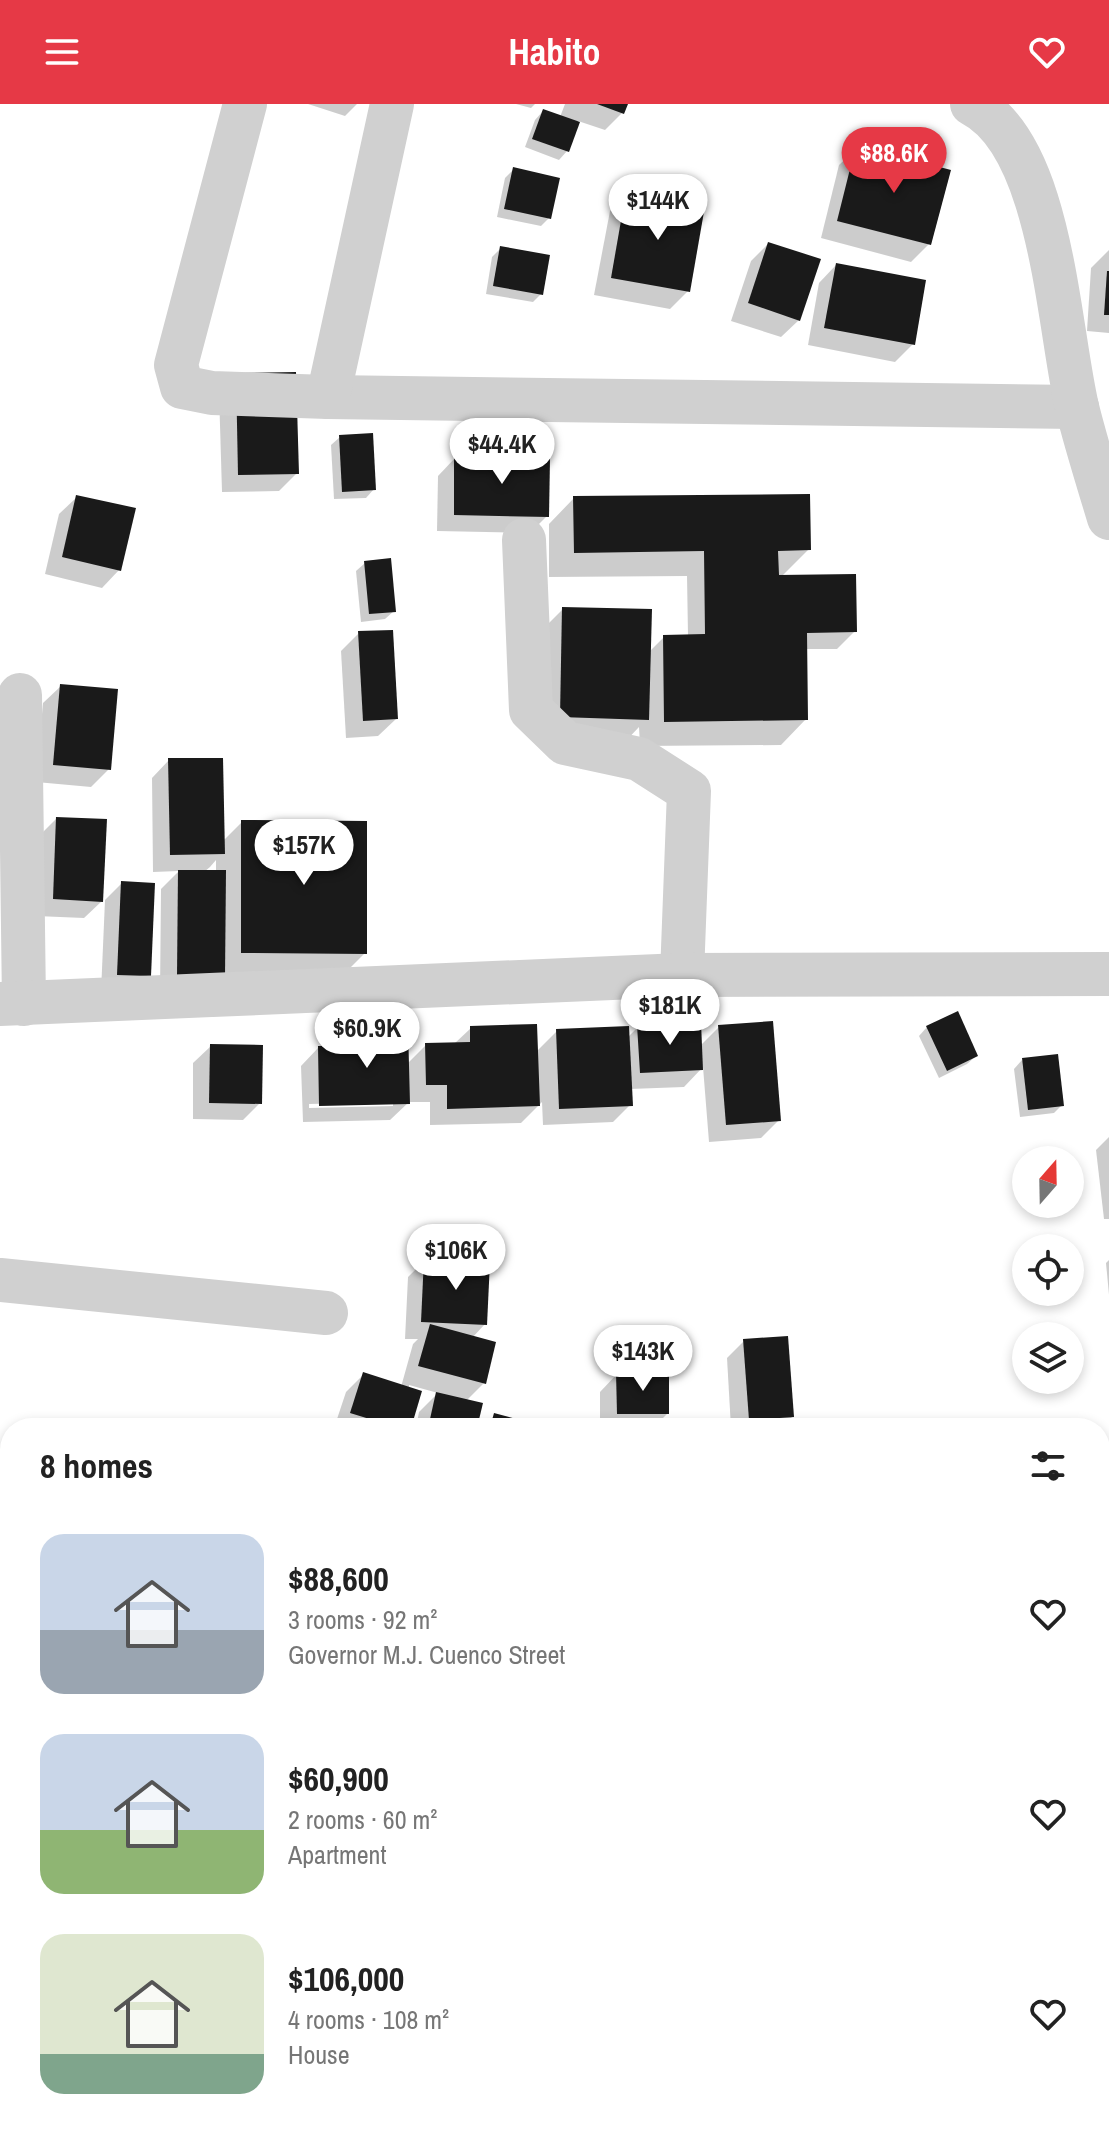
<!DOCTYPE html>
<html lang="en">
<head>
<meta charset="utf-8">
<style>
	body { margin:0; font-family:"Archivo Narrow",sans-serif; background:#f6f6f6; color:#222; height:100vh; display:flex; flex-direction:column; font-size:30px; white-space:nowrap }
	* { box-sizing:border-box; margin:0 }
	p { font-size:26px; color:#767676 }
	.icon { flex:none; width:44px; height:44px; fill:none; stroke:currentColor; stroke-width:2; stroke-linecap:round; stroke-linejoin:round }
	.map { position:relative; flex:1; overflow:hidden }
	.details { position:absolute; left:0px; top:1314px; width:1110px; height:712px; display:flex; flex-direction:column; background:#fff; border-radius:32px 32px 0 0; box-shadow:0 4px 12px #0003 }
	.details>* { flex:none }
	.needle { width:52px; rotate:20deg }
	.controls { position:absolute; left:1012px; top:1042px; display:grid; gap:16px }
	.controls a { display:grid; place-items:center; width:72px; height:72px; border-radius:50%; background:#fff; box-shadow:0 4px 12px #0003; font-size:40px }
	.price { position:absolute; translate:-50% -68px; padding:0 18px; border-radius:28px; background:#fff; color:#222; font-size:26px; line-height:52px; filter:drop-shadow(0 2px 4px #0008) }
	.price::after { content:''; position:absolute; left:50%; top:48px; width:24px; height:18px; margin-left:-12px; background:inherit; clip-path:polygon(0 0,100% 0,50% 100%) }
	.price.on { background:#e63946; color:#fff }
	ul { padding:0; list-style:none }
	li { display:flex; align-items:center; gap:24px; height:200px; padding:0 40px }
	li span { display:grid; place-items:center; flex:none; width:224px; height:160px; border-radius:24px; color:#555 }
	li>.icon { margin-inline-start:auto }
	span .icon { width:96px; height:96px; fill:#fffc; stroke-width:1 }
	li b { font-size:34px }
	h2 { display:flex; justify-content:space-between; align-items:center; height:96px; padding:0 40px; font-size:34px }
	header { display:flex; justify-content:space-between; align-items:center; height:104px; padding:0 40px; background:#e63946; color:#fff; font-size:36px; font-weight:800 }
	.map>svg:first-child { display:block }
	.shadow { fill:#0003; fill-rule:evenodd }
	.building { fill:#1a1a1a }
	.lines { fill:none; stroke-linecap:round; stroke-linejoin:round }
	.minor { stroke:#d0d0d0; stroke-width:44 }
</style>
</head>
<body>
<header><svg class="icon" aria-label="menu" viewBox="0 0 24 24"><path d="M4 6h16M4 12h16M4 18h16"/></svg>Habito<svg class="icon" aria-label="heart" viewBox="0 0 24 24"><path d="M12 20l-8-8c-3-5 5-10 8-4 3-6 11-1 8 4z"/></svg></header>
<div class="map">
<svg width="1109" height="2026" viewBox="0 0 1109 2026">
	<rect width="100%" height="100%" fill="#fff"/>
	<g class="shadow">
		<polygon points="308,0 357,0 345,12"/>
		<polygon points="516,0 535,0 531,4"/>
		<polygon points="565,0 625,0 622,9 605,26 578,17 567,47 559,56 525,43 535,16 543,7 560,13"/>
		<polygon points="857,44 929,140 911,158 821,134 839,61"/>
		<polygon points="514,65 549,114 541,122 497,113 505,74"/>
		<polygon points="627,90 688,187 670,205 594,191 610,107"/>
		<polygon points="768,140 799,216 781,233 731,217 751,157"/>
		<polygon points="501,144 541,190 533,198 486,190 492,153"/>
		<polygon points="1109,146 1109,229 1087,227 1091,164"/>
		<polygon points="836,161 913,240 895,258 808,241 819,179"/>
		<polygon points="219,288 297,369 279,387 222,388"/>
		<polygon points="340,333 374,385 366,394 334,395 331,341"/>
		<polygon points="455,354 547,412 530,429 437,427 438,372"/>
		<polygon points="77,393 119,466 102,484 45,470 59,410"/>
		<polygon points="574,394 809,445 781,473 855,527 837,545 805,545 806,615 781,641 640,642 639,623 622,641 535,638 538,530 563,505 649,548 664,533 688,532 687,472 549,473 549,420"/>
		<polygon points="365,459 394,507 385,515 361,518 356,467"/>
		<polygon points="359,529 396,615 378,632 346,634 341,547"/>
		<polygon points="61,582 109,665 91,683 36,678 43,599"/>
		<path d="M169,656L223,737L242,718L365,849L340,874L160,888L161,785L179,767L153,768L152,674ZM216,756V768H204L210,763Z"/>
		<polygon points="56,715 102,797 84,814 36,812 39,732"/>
		<polygon points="122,779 149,871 101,888 105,796"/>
		<path d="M638,923L700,942L719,923L779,1016L761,1034L709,1038L703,963L684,983L630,985V1001L613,1018L543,1021L542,998L521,1019L430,1021V998H409L390,1016L303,1018L301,962L318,944H345L362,926L407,960L426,941L454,940L471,924L536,948L557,927L627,934ZM393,998V1002L309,1004V1000Z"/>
		<polygon points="927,923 976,952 967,960 939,974 919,932"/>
		<polygon points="211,942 260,999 243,1016 193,1015 193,959"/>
		<polygon points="1022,956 1062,1001 1054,1009 1020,1013 1014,965"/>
		<polygon points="1109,1033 1109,1115 1104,1115 1096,1046"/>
		<polygon points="425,1156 485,1220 472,1234 484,1279 466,1297 475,1324 416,1324 419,1308 438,1289 409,1281 409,1324 334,1324 346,1288 364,1270 401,1283 413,1240 418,1235 405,1235 408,1173"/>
		<polygon points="1109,1156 1109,1191 1106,1159"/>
		<polygon points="744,1237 792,1313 781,1324 731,1324 727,1254"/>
		<polygon points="617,1270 667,1310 653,1324 600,1324 600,1288"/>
		<polygon points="494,1312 542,1324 482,1324"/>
	</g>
	<g class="building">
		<polygon points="597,0 628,0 624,10"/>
		<polygon points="543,5 580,18 569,48 532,35"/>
		<polygon points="856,41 951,66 931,141 837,117"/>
		<polygon points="513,63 560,74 551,115 504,105"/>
		<polygon points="626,88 705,102 690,188 611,174"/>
		<polygon points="768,138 821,155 800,217 748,199"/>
		<polygon points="500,142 550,151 543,191 493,182"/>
		<polygon points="836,159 926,176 915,241 824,224"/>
		<polygon points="1107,167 1109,167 1109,211 1104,211"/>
		<polygon points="296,268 299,370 238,371 236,269"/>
		<polygon points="373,329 376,386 342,388 339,331"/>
		<polygon points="454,352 550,354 549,413 454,411"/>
		<polygon points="810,390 811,446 778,447 779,471 856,470 857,528 807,529 808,616 664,618 663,531 705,530 704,447 574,449 573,392"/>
		<polygon points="76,391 136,404 121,467 62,453"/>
		<polygon points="391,454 396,508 369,510 364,457"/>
		<polygon points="562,503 652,505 649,616 560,613"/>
		<polygon points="393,526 398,615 363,617 358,527"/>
		<polygon points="60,580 118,585 111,666 53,661"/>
		<polygon points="168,654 223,654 225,750 170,751"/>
		<polygon points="56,713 107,715 103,798 53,795"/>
		<polygon points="241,716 367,717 367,850 241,849"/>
		<polygon points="178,766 226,766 225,872 177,872"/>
		<polygon points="121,777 155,779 151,872 117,871"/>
		<polygon points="958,907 978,952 947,967 926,922"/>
		<polygon points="773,917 781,1017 726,1021 718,921"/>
		<polygon points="701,918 703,966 640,969 637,921"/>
		<polygon points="537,920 540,1002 447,1005 447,981 426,981 425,939 470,938 470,922"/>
		<polygon points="629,922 633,1002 559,1005 556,925"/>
		<polygon points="408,923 410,1000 319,1002 318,942 362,941 362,924"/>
		<polygon points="210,940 263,941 262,1000 209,999"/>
		<polygon points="1058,950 1064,1002 1028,1006 1022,954"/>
		<polygon points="424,1154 490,1157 487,1221 421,1218"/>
		<polygon points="430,1220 496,1238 486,1280 418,1262"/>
		<polygon points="788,1232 794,1313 749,1316 743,1235"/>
		<polygon points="363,1268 422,1287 411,1324 399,1324 350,1309"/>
		<polygon points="616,1268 669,1268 669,1310 617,1310"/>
		<polygon points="436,1288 483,1299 477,1324 428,1324"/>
		<polygon points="494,1309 546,1323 546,1324 490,1324"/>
	</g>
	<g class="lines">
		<g class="minor">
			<polyline points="245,0 176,261 182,283 212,289 328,293 1077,303"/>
			<path d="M972,0C1052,41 1058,222 1077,303C1086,340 1098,377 1109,414"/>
			<polyline points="328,293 392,0"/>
			<polyline points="524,436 531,606 565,639 639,655 689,687 682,871"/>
			<polyline points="20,591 24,900"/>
			<polyline points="0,900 682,871 1109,870"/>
			<polyline points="0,1176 326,1209"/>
		</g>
	</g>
</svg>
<div class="controls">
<a><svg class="needle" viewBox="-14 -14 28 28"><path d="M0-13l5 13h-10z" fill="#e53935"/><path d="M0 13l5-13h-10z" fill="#767676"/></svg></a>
<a><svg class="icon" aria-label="locate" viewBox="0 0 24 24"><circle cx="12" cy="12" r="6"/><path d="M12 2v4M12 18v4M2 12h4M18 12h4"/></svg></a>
<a><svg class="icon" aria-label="layers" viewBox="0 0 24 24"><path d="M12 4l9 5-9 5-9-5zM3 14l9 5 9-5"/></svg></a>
</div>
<b class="price on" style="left:894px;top:91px">$88.6K</b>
<b class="price" style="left:658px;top:138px">$144K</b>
<b class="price" style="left:502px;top:382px">$44.4K</b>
<b class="price" style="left:304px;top:783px">$157K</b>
<b class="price" style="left:670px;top:943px">$181K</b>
<b class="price" style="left:367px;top:966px">$60.9K</b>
<b class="price" style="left:456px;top:1188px">$106K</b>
<b class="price" style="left:643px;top:1289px">$143K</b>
<section class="details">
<h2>8 homes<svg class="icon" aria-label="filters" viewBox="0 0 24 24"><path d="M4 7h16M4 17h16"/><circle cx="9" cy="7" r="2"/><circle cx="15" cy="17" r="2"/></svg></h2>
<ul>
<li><span style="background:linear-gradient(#c9d6e8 60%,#9aa5b1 0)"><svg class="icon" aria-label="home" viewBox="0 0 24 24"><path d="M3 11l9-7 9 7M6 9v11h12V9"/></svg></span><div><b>$88,600</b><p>3 rooms · 92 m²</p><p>Governor M.J. Cuenco Street</p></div><svg class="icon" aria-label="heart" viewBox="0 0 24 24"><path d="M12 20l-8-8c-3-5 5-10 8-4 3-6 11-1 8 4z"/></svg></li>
<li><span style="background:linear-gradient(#c9d6e8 60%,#8fb573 0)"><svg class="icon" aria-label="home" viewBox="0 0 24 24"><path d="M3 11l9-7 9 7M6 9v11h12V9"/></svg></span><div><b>$60,900</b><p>2 rooms · 60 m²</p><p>Apartment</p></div><svg class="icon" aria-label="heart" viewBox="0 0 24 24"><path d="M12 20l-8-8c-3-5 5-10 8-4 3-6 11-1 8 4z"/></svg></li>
<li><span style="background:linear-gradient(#dfe7d0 75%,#7fa58c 0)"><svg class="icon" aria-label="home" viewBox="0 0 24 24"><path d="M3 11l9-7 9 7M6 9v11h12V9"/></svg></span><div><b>$106,000</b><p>4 rooms · 108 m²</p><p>House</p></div><svg class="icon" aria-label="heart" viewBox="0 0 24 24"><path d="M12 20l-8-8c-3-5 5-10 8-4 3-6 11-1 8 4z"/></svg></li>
</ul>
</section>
</div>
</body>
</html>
